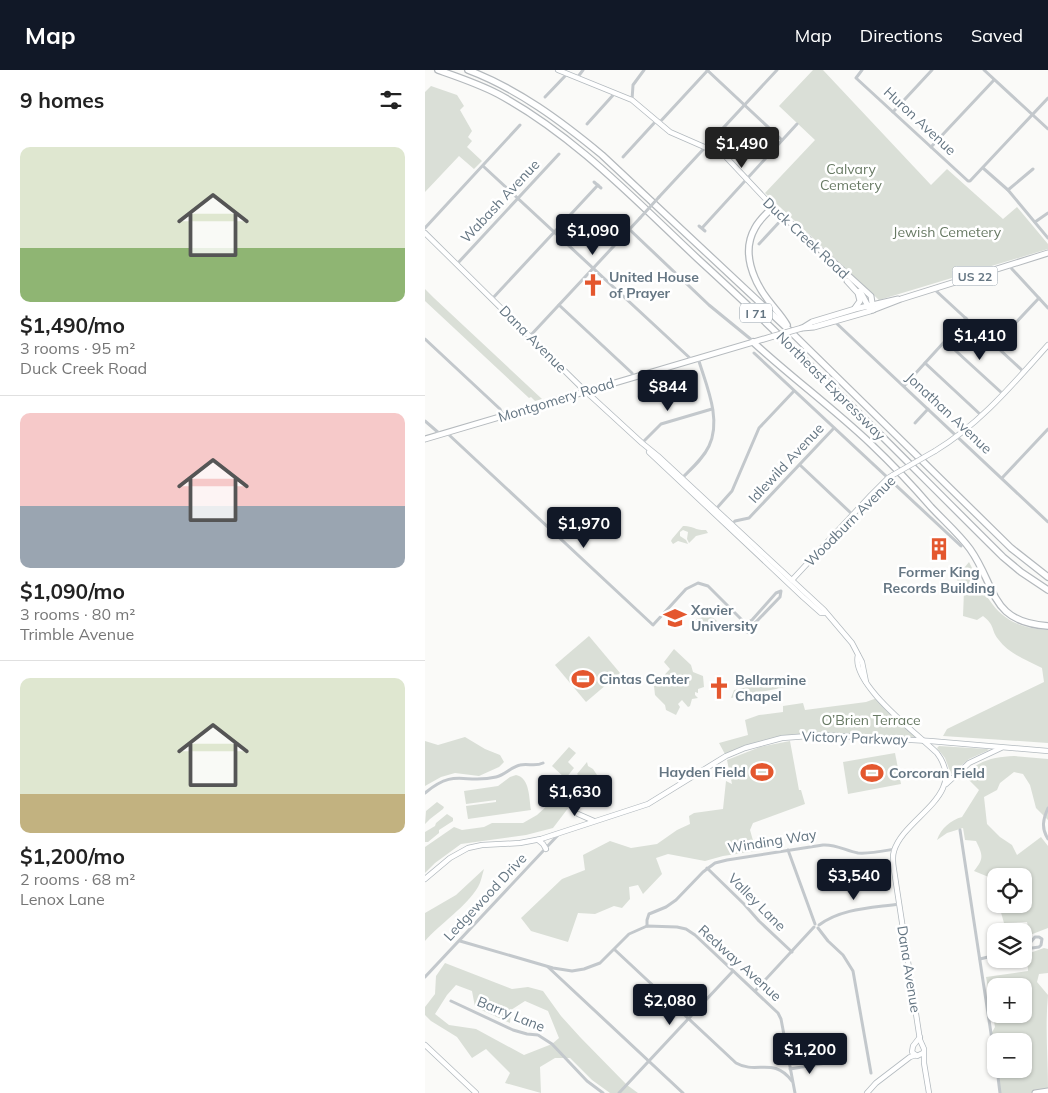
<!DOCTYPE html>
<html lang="en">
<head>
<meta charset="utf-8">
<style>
	body { margin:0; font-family:Mulish,sans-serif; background:#f2f2f2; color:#222; height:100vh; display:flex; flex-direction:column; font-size:19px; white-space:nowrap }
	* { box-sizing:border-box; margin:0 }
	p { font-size:16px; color:#767676 }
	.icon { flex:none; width:28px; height:28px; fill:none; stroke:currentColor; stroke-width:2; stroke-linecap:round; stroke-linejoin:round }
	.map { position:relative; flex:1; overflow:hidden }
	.side { display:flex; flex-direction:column; background:#fff; width:425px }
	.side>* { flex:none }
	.buttons { position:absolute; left:562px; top:798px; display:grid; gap:10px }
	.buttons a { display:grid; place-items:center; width:45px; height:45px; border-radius:10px; background:#fff; box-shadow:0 1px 4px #0004; font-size:25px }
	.price { position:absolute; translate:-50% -42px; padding:0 11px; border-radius:5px; background:#111827; color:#fff; font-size:16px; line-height:32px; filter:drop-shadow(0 1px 2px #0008) }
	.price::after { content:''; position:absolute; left:50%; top:30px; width:15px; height:11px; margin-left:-8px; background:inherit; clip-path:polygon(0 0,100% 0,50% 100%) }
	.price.on { background:#222; color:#fff }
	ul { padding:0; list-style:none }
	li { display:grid; align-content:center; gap:10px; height:265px; padding:0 20px }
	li+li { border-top:1px solid #e0e0e0 }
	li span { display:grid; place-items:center; height:155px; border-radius:10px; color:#555 }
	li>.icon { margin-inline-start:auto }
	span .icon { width:90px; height:90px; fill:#fffc; stroke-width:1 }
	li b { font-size:21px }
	h2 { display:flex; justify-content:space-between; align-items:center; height:60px; padding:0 20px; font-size:21px }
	header { display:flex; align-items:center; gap:30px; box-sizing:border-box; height:70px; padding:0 25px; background:#111827; color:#fff }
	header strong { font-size:24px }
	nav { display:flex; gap:28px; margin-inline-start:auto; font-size:18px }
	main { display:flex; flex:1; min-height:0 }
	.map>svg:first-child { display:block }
	.green { fill:#dadfd7; fill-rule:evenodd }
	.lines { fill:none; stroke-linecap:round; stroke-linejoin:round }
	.secondary-casing { stroke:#b3babf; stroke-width:6 }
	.primary-casing { stroke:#b5babe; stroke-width:7 }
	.highway-casing { stroke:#b4b9bd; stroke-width:8 }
	.street { stroke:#c3c8cc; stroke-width:3 }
	.secondary { stroke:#fff; stroke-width:4.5 }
	.primary { stroke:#fff; stroke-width:5 }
	.highway { stroke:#fff; stroke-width:5.5 }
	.secondary-bridge-casing { stroke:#b3babf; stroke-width:6; stroke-linecap:butt }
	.primary-bridge-casing { stroke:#b5babe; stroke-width:7; stroke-linecap:butt }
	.street-bridge { stroke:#c3c8cc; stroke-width:3 }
	.secondary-bridge { stroke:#fff; stroke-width:4.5 }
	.primary-bridge { stroke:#fff; stroke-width:5 }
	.labels { text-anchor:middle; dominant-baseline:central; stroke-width:5; stroke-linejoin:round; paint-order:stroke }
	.shield { fill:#fff; stroke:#939fa8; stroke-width:1 }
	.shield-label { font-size:12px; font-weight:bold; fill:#657683 }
	.street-label { font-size:14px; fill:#657683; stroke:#fff }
	.park-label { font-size:14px; fill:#687a64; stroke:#fff }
	.poi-label { font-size:14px; font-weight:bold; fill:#657683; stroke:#fff; text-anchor:start }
</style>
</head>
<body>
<header>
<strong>Map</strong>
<nav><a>Map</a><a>Directions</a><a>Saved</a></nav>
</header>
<main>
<section class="side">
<h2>9 homes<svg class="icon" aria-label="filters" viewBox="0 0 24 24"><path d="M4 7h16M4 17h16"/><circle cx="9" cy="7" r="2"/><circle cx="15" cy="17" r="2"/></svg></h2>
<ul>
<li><span style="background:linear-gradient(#dfe7d0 65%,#8fb573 0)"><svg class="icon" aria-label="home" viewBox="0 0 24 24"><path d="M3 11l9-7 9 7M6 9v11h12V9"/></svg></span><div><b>$1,490/mo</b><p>3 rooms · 95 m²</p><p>Duck Creek Road</p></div></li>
<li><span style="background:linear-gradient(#f6c9c9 60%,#9aa5b1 0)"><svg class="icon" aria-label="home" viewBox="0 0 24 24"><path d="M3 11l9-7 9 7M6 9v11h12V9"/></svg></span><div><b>$1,090/mo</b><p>3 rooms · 80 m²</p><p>Trimble Avenue</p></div></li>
<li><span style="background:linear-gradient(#dfe7d0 75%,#c2b280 0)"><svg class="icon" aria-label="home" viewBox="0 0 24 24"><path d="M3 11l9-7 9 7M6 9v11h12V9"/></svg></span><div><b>$1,200/mo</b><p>2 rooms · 68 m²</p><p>Lenox Lane</p></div></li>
</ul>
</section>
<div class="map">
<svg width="623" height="1023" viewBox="0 0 623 1023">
	<rect width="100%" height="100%" fill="#fafaf8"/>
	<g class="green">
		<polygon points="388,0 398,0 506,115 522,99 578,149 592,137 623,174 623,179 454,230 340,123 390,70 354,36"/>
		<polygon points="6,16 32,25 39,36 35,40 47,61 43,67 47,71 42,77 57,91 49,99 34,86 0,122 0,22"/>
		<polygon points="0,219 9,228 117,329 110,331 106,327 104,328 0,231"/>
		<path d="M258,456C266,455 272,461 281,460L283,463L271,466L264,473L262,469L263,462L258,460L255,462V466L261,470L263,474L253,471L248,474L246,471L247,469Z"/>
		<path d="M544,492C564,532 573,557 623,560V673L518,666L522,659L619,612L617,598C601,590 584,584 573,569C566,560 570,555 558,546L552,550L538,546L539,521L531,508Z"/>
		<path d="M284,544L292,551L286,557L277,559L266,553C273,546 277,549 284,544Z"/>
		<polygon points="164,566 195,603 161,632 130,595"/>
		<polygon points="249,579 266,595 268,602 278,606 279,617 273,619 273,623 270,622 270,625 273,628 267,629 265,636 263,637 257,630 253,634 255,637 251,645 241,640 240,635 230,625 229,616 245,599 239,592"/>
		<polygon points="357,610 361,617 306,628 309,620"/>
		<polygon points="452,628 498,671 397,665 357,668 301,686 294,673 323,665 320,650 334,645 358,642 358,636 378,633 380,640 441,632"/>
		<polygon points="40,667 60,679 75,685 79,692 74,697 54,706 30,703 16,707 0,716 0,671 13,675"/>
		<polygon points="365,671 374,720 376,720 380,734 328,753 325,760 331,781 298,786 280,791 243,784 231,788 237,804 218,824 213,815 204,817 205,829 197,838 189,836 170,844 153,843 143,872 106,861 96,848 137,809 160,800 158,785 185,771 206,778 232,774 252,760 265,754 264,746 269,743 298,739 301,711 307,714 302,690 335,677"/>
		<polygon points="514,676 562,679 564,680 544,689 526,704 520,688 512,678"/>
		<polygon points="144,677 151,683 143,692 149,698 141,708 155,711 166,720 144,737 128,758 101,765 36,774 10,793 0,803 0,777 29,757 37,760 59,757 67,753 98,753 112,745 125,733 117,722 129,706 140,708 127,696"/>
		<polygon points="470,683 476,714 423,724 418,692"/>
		<path d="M589,686L623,689V750L611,738L605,715L598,704L589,702L575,713L572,720L559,727L562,754L575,767L587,775L592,785L616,767L623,776V858L605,865L602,852L579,853L575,839L582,834H599V806H571V810L549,801C559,789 558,785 551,771L540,770L538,758L522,763L512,770C516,758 526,750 537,747L554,720L540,706C552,690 570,687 589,686Z"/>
		<polygon points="162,692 163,696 168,699 172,705 163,714 152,704"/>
		<path d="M91,705C105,708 104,728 106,740L43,749L41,736L71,732V730L41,734L39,721L73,716L85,707Z"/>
		<polygon points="12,732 19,737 18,739 5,749 0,754 1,741"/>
		<polygon points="22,744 28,748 28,751 14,760 14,763 3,772 0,772 0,762 10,756 11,753"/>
		<path d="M59,799C57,805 56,812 53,817C42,836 15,854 0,871V843L31,825Z"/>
		<path d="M619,878L623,879V903L614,904L612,912L623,925C620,957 623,989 623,1021L610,1023H575L572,999H599V971H571V996L566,964L570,957L561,907L603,901L602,884ZM571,916H599V944H571Z"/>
		<path d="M20,893L87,919L103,917L118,921L136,946L155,967L202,1015L213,1023H185L167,1010L145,988H130L115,997L116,1023L80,1013L85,1003L61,979L47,988L32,967L6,951L0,945V937L10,924L11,906ZM31,915L47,921L50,937L85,953L86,940L100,931L123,941L134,968L127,974L99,985L51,959L24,955L10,944L22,925Z"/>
	</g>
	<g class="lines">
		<defs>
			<g id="secondary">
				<polyline points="133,0 207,30 245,62 300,86 348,137"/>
				<polyline points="0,163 156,317 217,373 233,386 399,540 427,573 437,592 441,612"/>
				<path d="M510,381C555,354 588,314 623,275"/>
				<polyline points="224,382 378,527 396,543 400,543"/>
				<polyline points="367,510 446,425 463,408 468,405"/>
				<path d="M433,585C425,614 494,665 512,683C544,725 479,747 469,781C467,787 468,794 469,800L495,970L499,979V993L504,1023"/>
				<polyline points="521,714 544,693 576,678"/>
				<polyline points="153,744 169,751"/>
				<polyline points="113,770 118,774 121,779"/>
				<polyline points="0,809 25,788 43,778 57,775 95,773 116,769 223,734 301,686 320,678 357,668 397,665 505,671 623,681"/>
				<polyline points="495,967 488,976 487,982 492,986 498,983"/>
				<polyline points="0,975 51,1023"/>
				<polyline points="442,1023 451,1013 485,987 491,985"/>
			</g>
			<g id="primary">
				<polyline points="348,137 446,226 448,240"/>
				<polyline points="422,211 433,223 435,231 430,238"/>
				<polyline points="435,221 444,238"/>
				<polyline points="379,257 387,252 430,239 473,229"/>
				<polyline points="377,258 389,257 445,241 476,229 623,183"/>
				<polyline points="0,369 349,266"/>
				<polyline points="610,1023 623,1021"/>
			</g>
			<g id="highway">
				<path d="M13,0C33,7 54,14 73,24C149,65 210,130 273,189C378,285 477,387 578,487L596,502L623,520"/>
				<path d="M43,0C93,19 136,51 177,85L364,260L586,478L623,507"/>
				<path d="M348,137C342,143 334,150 330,158C316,182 328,210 343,230C350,239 357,246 362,255"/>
				<path d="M328,272C366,307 408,338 446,374C467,394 487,415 506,437C519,451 534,464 545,479C572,517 564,552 623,556"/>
			</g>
		</defs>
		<use href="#secondary" class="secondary-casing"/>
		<use href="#primary" class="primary-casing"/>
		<use href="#highway" class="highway-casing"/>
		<g class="street">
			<polyline points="282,0 357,70"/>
			<polyline points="437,0 431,8 543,111 545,111 623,28"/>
			<polyline points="559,0 623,59"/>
			<polyline points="152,8 158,0"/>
			<polyline points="120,27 142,4"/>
			<polyline points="207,30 208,15 219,0"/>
			<polyline points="468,42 507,0"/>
			<polyline points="234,53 283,0"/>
			<polyline points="162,54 190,23"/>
			<polyline points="506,77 569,10"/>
			<polyline points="198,87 231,51"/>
			<polyline points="58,96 267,290"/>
			<polyline points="558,98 583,120 623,168"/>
			<polyline points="169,112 176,118"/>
			<polyline points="583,120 608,99"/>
			<polyline points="234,127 352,0"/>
			<polyline points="610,152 623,143"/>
			<polyline points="274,156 280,161"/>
			<polyline points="0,158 95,55"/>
			<polyline points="277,158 372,54"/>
			<polyline points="204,159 284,235 328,271"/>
			<polyline points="334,174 359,147"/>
			<polyline points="32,194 134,84"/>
			<polyline points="585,195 587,199 623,238"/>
			<polyline points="509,219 599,302"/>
			<polyline points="67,229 173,115"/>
			<polyline points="134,235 207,303 208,307"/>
			<polyline points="409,251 623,452"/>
			<polyline points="105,266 215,148"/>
			<polyline points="0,269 75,339 78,346"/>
			<polyline points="520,271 578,324"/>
			<polyline points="570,275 614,228"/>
			<polyline points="329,283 536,476"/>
			<polyline points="500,293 557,346"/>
			<polyline points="479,316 541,248"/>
			<polyline points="0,351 15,364"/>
			<polyline points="490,353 503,339"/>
			<polyline points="22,363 228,555 261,519 273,513 283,516 320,553"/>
			<polyline points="217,373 236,354 287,339"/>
			<polyline points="375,395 428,445"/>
			<polyline points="577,408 623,359"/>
			<path d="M256,409C266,399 278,389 284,376C297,349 281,315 273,288"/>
			<polyline points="291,439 307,421 334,358 369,321"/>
			<polyline points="306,455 310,451 324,448 409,358"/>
			<polygon points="356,521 355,527 330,553 329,560 324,563 318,560 319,554 327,550 351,523"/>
			<path d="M0,723C31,697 39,715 71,707C80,705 86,697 95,695C103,693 110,697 118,693"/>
			<path d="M623,738C618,749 616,758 623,769"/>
			<polyline points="535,760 571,996"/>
			<polyline points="363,780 390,854"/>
			<polyline points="282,798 319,834 334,851 367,882"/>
			<path d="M394,855C417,838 447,838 474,834"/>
			<path d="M222,856V850L224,844L241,837L251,830L278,802L290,793L302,790L398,775C411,774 421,781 433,783C445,784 458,781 470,779"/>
			<polyline points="393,858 403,871 418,885 428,901 446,1003"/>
			<polyline points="35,871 128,898 147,901 159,899 175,893 204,864 222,856 252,857 261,859 270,865 353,943 356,949 370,1023"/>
			<polyline points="599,879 600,879 614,877 616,875 617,869 614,867 610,867 600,879"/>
			<path d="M190,880L311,993C332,1005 348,986 367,1011"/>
			<polyline points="555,889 571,885"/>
			<polyline points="123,897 258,1023"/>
			<polyline points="0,907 134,764"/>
			<polyline points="330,921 389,857"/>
			<polyline points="26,931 88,960 102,964 113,965 127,974 162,1011 178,1023"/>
			<polyline points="365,999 401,993"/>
			<polyline points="572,999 575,1023"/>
			<polyline points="194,1023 308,901"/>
		</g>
		<use href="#secondary" class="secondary"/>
		<use href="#primary" class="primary"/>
		<use href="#highway" class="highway"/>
		<defs>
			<polyline id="secondary-bridge" points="468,405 510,381"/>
			<polyline id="primary-bridge" points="349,266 377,258"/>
		</defs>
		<use href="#secondary-bridge" class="secondary-bridge-casing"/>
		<use href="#primary-bridge" class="primary-bridge-casing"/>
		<polyline class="street-bridge" points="215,148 234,127"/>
		<use href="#secondary-bridge" class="secondary-bridge"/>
		<use href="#primary-bridge" class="primary-bridge"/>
	</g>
	<defs>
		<symbol id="church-bare" viewBox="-9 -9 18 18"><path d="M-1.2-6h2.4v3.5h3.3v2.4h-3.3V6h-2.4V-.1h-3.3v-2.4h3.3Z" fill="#e4572e" stroke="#fff" stroke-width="2.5" paint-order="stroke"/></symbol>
		<symbol id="building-bare" viewBox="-9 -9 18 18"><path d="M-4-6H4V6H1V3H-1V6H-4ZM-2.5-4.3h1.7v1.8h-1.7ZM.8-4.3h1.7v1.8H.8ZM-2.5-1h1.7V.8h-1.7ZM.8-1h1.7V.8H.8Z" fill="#e4572e" stroke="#fff" stroke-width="2.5" paint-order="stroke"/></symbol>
		<symbol id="university-bare" viewBox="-9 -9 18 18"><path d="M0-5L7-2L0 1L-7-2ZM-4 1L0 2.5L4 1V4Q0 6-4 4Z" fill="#e4572e" stroke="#fff" stroke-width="2.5" paint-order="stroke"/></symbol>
		<symbol id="stadium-bare" viewBox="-9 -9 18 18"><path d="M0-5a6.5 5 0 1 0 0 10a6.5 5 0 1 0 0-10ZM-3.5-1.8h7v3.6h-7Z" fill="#e4572e" stroke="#fff" stroke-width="2.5" paint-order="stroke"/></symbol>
	</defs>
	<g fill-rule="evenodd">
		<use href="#church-bare" x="152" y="199" width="32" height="32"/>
		<use href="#building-bare" x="498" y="463" width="32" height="32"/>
		<use href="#university-bare" x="234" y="532" width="32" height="32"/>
		<use href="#stadium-bare" x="142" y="593" width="32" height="32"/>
		<use href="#church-bare" x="278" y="602" width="32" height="32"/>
		<use href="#stadium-bare" x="321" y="686" width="32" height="32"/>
		<use href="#stadium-bare" x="431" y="687" width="32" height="32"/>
	</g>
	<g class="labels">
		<g class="shield">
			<rect x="527.5" y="196.5" width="45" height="19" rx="4"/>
			<rect x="315" y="233.5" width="32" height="19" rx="4"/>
		</g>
		<g class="shield-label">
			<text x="550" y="206">US 22</text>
			<text x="331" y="243">I 71</text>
		</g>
		<g class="street-label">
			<text transform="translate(495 51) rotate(43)">Huron Avenue</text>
			<text transform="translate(75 131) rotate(-47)">Wabash Avenue</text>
			<text transform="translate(381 168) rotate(43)">Duck Creek Road</text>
			<text transform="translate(108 269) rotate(45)">Dana Avenue</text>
			<text transform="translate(406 316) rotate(45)">Northeast Expressway</text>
			<text transform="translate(131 330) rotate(-17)">Montgomery Road</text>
			<text transform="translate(524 343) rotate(43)">Jonathan Avenue</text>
			<text transform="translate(361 393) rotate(-47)">Idlewild Avenue</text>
			<text transform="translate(425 451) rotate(-45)">Woodburn Avenue</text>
			<text transform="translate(430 668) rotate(2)">Victory Parkway</text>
			<text transform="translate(347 771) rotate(-9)">Winding Way</text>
			<text transform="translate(60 827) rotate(-47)">Ledgewood Drive</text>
			<text transform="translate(332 832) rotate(45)">Valley Lane</text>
			<text transform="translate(315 893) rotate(42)">Redway Avenue</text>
			<text transform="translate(484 899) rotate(81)">Dana Avenue</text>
			<text transform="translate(86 944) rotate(22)">Barry Lane</text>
		</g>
		<g class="park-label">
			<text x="426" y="99">Calvary<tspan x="426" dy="16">Cemetery</tspan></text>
			<text x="522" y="162">Jewish Cemetery</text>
			<text x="446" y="650">O’Brien Terrace</text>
		</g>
		<g class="poi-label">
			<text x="184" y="207">United House<tspan x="184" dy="16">of Prayer</tspan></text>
			<text x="514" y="502" text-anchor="middle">Former King<tspan x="514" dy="16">Records Building</tspan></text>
			<text x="266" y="540">Xavier<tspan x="266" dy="16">University</tspan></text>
			<text x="174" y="609">Cintas Center</text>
			<text x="310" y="610">Bellarmine<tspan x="310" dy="16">Chapel</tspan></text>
			<text x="321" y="702" text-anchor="end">Hayden Field</text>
			<text x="464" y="703">Corcoran Field</text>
		</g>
	</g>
</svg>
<div class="buttons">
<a><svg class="icon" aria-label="locate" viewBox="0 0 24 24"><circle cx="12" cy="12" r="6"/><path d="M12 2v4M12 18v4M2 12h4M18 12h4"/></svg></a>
<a><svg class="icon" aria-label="layers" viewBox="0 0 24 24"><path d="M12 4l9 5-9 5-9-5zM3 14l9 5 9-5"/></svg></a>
<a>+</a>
<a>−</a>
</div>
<b class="price on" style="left:317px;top:99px">$1,490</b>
<b class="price" style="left:168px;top:186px">$1,090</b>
<b class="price" style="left:555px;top:291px">$1,410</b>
<b class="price" style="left:243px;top:342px">$844</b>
<b class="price" style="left:159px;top:479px">$1,970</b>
<b class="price" style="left:150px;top:747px">$1,630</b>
<b class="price" style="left:429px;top:831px">$3,540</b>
<b class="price" style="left:245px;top:956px">$2,080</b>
<b class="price" style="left:385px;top:1005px">$1,200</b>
</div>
</main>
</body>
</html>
